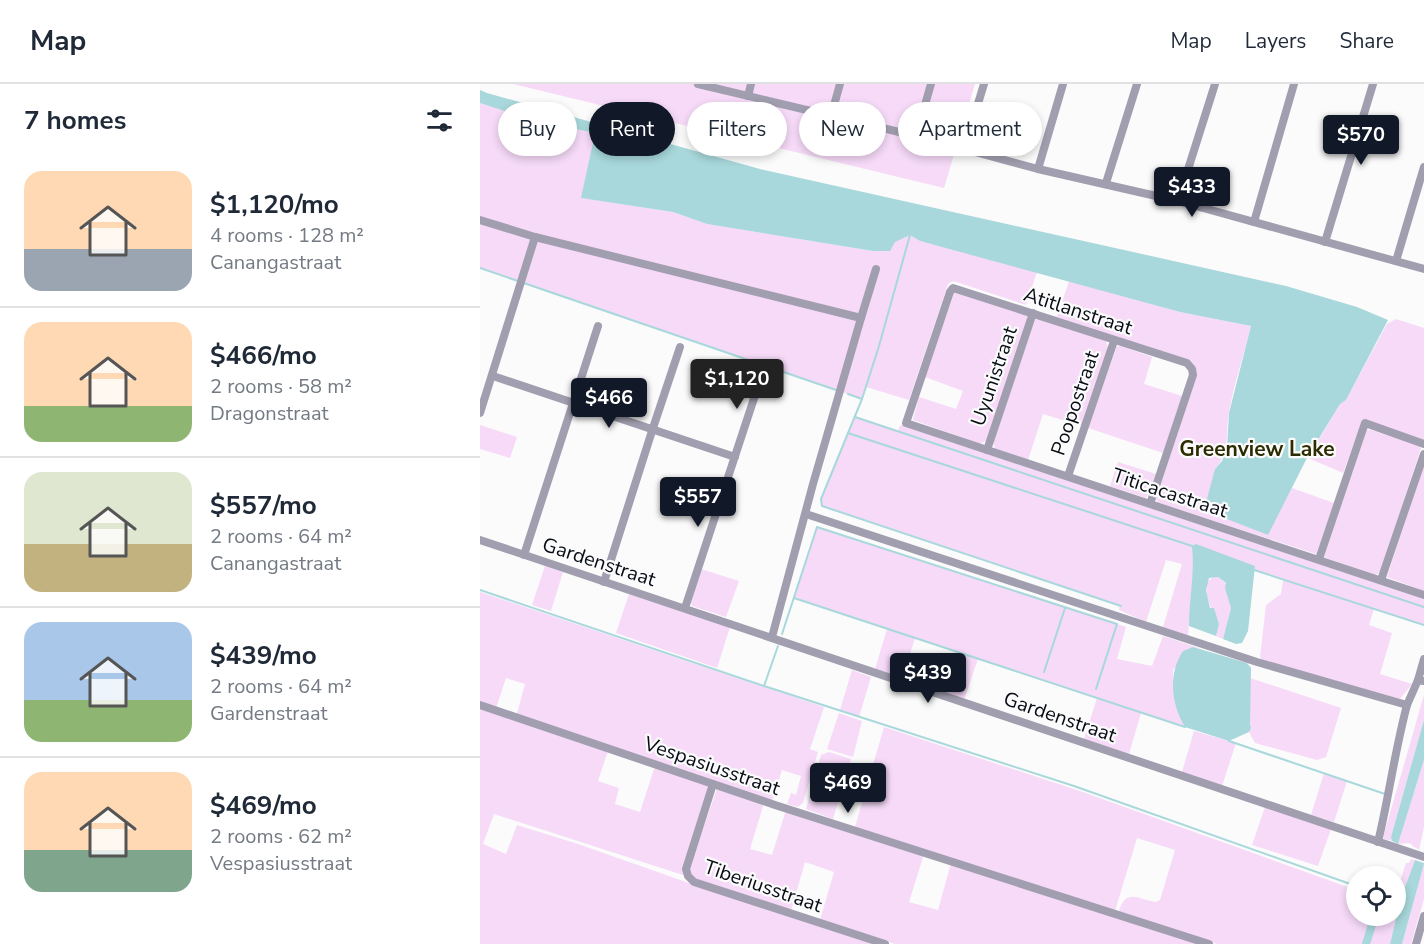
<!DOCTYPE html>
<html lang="en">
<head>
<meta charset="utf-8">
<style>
	body { margin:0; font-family:"Nunito Sans",sans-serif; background:#f2f2f3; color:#1f2937; height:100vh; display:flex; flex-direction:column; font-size:22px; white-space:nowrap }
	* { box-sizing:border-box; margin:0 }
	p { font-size:20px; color:#747a83 }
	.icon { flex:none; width:33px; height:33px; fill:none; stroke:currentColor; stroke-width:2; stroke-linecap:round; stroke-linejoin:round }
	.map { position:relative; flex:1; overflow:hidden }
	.side { display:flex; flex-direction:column; background:#fff; width:480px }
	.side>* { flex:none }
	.top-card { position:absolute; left:18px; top:18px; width:570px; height:54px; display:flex; gap:12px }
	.controls { position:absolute; left:866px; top:782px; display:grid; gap:12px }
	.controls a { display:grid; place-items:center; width:60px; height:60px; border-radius:50%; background:#fff; box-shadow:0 3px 9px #0003; font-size:30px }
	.price { position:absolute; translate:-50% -51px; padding:0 14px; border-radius:6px; background:#111827; color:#fff; font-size:20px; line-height:39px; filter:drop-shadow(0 2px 3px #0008) }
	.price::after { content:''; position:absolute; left:50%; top:36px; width:18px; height:14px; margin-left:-9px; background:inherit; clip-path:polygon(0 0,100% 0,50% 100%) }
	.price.selected { background:#222; color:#fff }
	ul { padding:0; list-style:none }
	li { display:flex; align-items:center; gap:18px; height:150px; padding:0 24px }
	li+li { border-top:2px solid #e0e1e3 }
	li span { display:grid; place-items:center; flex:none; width:168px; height:120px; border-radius:18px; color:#555 }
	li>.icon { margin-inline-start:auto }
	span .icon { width:72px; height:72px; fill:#fffc; stroke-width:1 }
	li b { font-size:26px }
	h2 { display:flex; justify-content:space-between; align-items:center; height:72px; padding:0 24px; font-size:26px }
	.pill { padding:0 21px; border-radius:27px; background:#fff; box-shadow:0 3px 9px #0003; font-size:21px; line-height:54px }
	.pill.selected { background:#111827; color:#fff }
	header { display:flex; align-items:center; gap:36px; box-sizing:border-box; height:84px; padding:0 30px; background:#fff; border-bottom:2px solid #e0e1e3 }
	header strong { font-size:28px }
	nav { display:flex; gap:33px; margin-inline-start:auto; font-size:21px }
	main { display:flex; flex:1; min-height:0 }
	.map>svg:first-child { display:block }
	.green { fill:#f6daf8 }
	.water { fill:#a8d8db }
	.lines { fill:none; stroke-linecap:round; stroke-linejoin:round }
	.stream { stroke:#a8d8db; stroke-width:2 }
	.canal { stroke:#a8d8db; stroke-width:8 }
	.street { stroke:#a19faf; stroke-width:8 }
	.labels { text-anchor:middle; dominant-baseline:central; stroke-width:4.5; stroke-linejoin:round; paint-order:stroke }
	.street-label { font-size:20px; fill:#070c14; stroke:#fbfbfb }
	.neighbourhood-label { font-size:21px; font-weight:bold; fill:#2c2b01; stroke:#fbfbfb }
</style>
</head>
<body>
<header>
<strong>Map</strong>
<nav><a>Map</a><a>Layers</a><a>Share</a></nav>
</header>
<main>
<section class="side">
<h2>7 homes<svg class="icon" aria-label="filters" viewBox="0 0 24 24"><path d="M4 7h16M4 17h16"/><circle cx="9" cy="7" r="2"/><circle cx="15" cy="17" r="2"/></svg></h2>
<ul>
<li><span style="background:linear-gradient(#ffd9b3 65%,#9aa5b1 0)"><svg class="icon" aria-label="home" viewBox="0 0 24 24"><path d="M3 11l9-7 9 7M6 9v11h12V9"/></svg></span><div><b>$1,120/mo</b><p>4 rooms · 128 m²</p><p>Canangastraat</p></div></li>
<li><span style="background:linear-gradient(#ffd9b3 70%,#8fb573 0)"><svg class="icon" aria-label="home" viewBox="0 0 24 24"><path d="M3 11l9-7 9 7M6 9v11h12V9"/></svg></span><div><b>$466/mo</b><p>2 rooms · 58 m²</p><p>Dragonstraat</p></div></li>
<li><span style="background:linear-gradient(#dfe7d0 60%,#c2b280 0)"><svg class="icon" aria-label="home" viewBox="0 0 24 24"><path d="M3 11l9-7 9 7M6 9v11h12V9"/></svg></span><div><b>$557/mo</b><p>2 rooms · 64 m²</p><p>Canangastraat</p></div></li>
<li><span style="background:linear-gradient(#a9c7e8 65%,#8fb573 0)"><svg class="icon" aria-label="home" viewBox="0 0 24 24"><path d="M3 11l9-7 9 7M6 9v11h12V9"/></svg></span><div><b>$439/mo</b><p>2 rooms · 64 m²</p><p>Gardenstraat</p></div></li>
<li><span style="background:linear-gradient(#ffd9b3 65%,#7fa58c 0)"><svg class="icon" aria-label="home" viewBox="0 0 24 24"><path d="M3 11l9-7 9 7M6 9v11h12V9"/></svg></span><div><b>$469/mo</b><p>2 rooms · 62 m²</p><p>Vespasiusstraat</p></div></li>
</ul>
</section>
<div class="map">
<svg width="944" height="860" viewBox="0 0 944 860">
	<rect width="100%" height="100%" fill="#fbfbfb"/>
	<g class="green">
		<polygon points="33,0 495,0 464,104"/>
		<polygon points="0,19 53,36 115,49 102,114 193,128 227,140 393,167 430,151 440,157 557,188 546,221 473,197 468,200 429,316 386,303 382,315 0,184"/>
		<path d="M589,197L700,228L771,242C764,271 754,299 749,328C745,349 751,367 735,385L787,451L812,404L854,419L836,470L679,419L676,416L717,289L712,278L577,233Z"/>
		<polygon points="476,208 547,231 548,235 507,356 500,360 433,336 439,313 476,325 483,307 445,293 474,210"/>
		<polygon points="556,234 626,257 628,264 602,342 563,330 548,376 515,365 513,357"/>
		<polygon points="916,235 944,244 944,356 883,335 863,389 828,374 860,320 866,316 907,240"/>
		<polygon points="637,262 641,262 672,273 664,300 702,312 683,369 608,344"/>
		<polygon points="375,332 418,347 420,341 944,515 944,541 894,525 889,541 912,549 900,590 932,600 920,615 782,576 780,573 786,521 801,510 803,496 774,486 775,482 713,462 714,478 708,552 683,543 702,480 686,476 666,538 639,526 640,522 342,422 341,415"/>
		<polygon points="0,341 37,353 30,374 0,365"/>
		<polygon points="887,346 891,346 938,361 941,364 901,486 898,490 894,491 844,473"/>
		<polygon points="638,378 676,390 666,414 630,402"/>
		<polygon points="944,381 944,507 907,493"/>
		<path d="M337,443L646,543L637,575L672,582L683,552L722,565L713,563L693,586C694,607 694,625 705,643L661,629L649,670L604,655L617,614L498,575L484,616L463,609L476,568L435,554L422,595L395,585L407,545L313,514Z"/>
		<polygon points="65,482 83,488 71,527 52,521"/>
		<polygon points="221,485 259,497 246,533 212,522 211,519"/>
		<path d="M733,493H738L746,500L751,524L743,555L736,552L739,539C732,526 724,513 727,498Z"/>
		<polygon points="0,508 344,623 330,665 338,668 323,719 318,723 307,720 311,709 316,711 321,692 302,686 292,717 205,686 36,633 45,600 26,594 16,624 0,620"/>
		<polygon points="149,510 250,543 237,584 136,549"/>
		<polygon points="372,586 391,593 379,633 360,626"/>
		<polygon points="770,594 861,624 846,673 837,676 775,659 769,648 771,644 770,640"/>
		<polygon points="944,611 944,636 911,753 912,757 904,755 904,750"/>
		<polygon points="0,624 128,667 118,697 139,704 135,720 160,728 175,682 229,702 206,790 203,791 14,730 3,760 26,770 37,741 98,760 223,804 396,860 0,860"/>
		<polygon points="359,629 382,637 373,673 347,665"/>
		<path d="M404,643L600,707L876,806V831H915V813L926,779H929L931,775L935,776L921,814L910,860H737L641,829L639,827C646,804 658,815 675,818L680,816L695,766L657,754L635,827L375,743Z"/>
		<polygon points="714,647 756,659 742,702 702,688"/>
		<polygon points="349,668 371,675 353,735 326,725 341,671"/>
		<path d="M944,676V743L939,766C926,758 935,759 918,760Z"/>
		<polygon points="844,689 867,697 854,738 831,731"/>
		<polygon points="237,705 284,719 270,765 292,771 306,726 444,770 429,818 458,826 471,779 721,860 415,860 340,836 354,788 325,778 311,827 211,793 209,784"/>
		<polygon points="785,723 851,745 838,782 772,761"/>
		<polygon points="944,780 944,815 931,860 922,860"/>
	</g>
	<g class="water">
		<polygon points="0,6 7,9 280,85 806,202 877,223 908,236 866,316 860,320 827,374 788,451 724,426 735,385 742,377 747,364 749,329 771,242 700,228 440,157 430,151 415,158 410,167 393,167 227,140 193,128 101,114 115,49 52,36 0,19"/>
		<path d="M716,460L775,482L768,547L762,559L756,560L743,555L751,524L745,504L746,499L738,493L729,494L726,506L730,524H734L739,540L736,552L709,542C709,515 715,489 712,462Z"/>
		<path d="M713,563L767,579L771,584L770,640L771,644L769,648L749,657L705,643C691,620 688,589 703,567Z"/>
		<polygon points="944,636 944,676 918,760 912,757 911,753"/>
		<polygon points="935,776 944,779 944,780 922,860 910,860 921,814"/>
	</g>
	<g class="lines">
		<g class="stream">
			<polyline points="430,151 399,262 382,315 341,415 342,422 641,522"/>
			<polyline points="0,184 356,306"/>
			<polyline points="368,310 382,315"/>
			<polyline points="375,333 944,523"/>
			<polyline points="368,349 712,462"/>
			<polyline points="774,486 944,541"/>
			<polyline points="0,506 284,602 594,702 876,802"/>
			<polyline points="314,514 705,643"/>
			<polyline points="302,550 337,443 637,540 616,605"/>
			<polyline points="564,588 585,524"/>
			<polyline points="284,602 298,562"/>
			<polyline points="749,657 905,710"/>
		</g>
		<polyline class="canal" points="886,860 895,831"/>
		<g class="street">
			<polyline points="218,0 436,52 558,85 698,117 944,185"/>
			<polyline points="268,12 271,0"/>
			<polyline points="351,32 360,0"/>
			<polyline points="436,52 451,0"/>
			<polyline points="484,65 504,0"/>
			<polyline points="558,85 583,0"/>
			<polyline points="626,99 657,0"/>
			<polyline points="698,117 735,0"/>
			<polyline points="0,136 55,153 0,329"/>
			<polyline points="774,138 814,0"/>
			<polyline points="55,153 381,234 333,400 292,553"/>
			<polyline points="845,158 893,0"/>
			<polyline points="916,177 944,83"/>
			<polyline points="381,234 396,185"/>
			<polyline points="13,292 255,373"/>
			<polyline points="507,366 553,229"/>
			<polyline points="588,392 634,257"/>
			<polyline points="670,420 713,291 712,285 707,279 473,204 470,208 426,339 944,511"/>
			<polyline points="326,430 777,578 927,621 938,596 944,597"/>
			<polyline points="0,456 944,773"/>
			<polyline points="44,471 118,242"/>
			<polyline points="839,475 885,339 944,360"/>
			<polyline points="901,496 944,370"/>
			<polyline points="124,498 172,347 200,263"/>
			<polyline points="205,524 283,287"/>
			<polyline points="938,596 944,575"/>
			<polyline points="0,621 295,721 729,860"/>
			<polyline points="233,700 206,785 208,792 214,798 405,860"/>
			<path d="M898,758C909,712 915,666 927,621"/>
			<polyline points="936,860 944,832"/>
		</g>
	</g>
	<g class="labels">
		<g class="street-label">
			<text transform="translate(598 227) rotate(18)">Atitlanstraat</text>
			<text transform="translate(514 292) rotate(-71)">Uyunistraat</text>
			<text transform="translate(595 319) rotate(-71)">Poopostraat</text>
			<text transform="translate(690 409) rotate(18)">Titicacastraat</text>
			<text transform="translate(119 478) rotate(18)">Gardenstraat</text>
			<text transform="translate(580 633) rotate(19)">Gardenstraat</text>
			<text transform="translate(232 682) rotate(19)">Vespasiusstraat</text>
			<text transform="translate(283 802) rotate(19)">Tiberiusstraat</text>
		</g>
		<g class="neighbourhood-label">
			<text x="777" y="365">Greenview Lake</text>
		</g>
	</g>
</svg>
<div class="controls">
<a><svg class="icon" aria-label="locate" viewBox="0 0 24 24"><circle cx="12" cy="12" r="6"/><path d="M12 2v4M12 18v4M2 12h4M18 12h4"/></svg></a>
</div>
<b class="price" style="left:881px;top:82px">$570</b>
<b class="price" style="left:712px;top:134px">$433</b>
<b class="price selected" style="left:257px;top:326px">$1,120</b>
<b class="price" style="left:129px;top:345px">$466</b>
<b class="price" style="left:218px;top:444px">$557</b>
<b class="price" style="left:448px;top:620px">$439</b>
<b class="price" style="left:368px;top:730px">$469</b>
<div class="top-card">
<a class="pill">Buy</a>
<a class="pill selected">Rent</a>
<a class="pill">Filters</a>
<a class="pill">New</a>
<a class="pill">Apartment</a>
</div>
</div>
</main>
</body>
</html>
